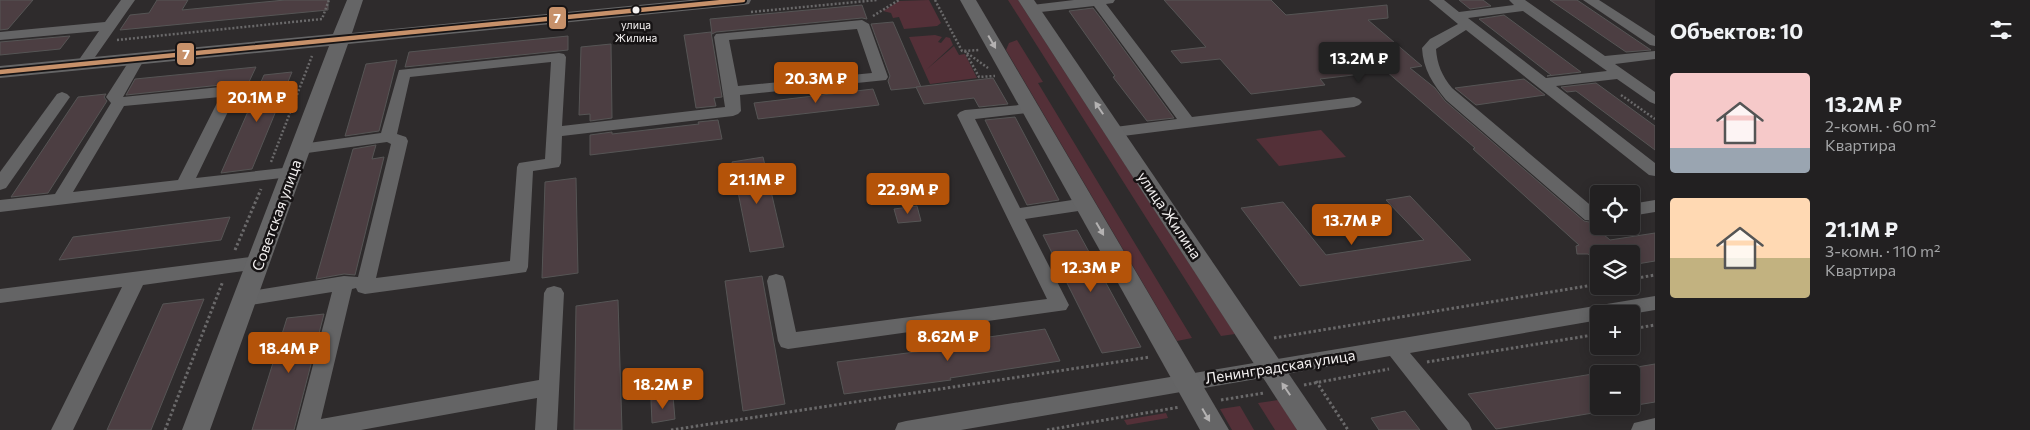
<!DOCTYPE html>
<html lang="ru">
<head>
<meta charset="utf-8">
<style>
	body { margin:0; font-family:Commissioner,sans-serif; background:#2a282a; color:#f1f3f6; height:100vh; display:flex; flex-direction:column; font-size:19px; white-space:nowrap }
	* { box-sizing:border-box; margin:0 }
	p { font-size:16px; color:#a2a3a5 }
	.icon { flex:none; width:28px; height:28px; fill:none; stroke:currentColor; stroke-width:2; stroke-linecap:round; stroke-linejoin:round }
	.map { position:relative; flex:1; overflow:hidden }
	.sheet { display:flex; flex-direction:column; background:#222021; width:375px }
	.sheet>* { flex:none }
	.buttons { position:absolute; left:1590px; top:185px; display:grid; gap:10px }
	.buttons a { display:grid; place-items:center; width:50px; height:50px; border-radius:5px; background:#222021; box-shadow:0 2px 12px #0003,0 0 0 1px #3f3e3f; font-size:25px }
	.price { position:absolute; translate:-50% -42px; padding:0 11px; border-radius:5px; background:#b45309; color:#fff; font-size:16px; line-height:32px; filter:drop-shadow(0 1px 2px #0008) }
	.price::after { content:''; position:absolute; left:50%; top:30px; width:15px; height:11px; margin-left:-8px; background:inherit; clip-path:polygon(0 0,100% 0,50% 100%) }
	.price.active { background:#222; color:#fff }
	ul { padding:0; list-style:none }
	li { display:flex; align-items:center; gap:15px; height:125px; padding:0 15px }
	li span { display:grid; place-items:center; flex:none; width:140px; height:100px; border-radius:5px; color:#555 }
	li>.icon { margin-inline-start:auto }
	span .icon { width:60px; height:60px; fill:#fffc; stroke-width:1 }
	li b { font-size:21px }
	h2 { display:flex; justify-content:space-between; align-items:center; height:60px; padding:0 15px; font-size:21px }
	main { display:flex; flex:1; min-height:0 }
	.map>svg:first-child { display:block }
	.green { fill:#543038 }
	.building { fill:#4c3e42; stroke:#565555 }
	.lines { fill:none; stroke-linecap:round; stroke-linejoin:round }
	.path-far1 { stroke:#6a696a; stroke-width:2.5; stroke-dasharray:2 2; stroke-linecap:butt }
	.path { stroke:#6a696a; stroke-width:3; stroke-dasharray:2.5 2.5; stroke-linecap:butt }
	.minor { fill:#646465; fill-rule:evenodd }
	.major { fill:#656566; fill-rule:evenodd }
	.bus-1-casing { stroke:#161314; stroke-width:8 }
	.bus-1 { stroke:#c7916a; stroke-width:4.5 }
	.oneway { fill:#b4b2b2 }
	.bus-dot { fill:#f4f1f1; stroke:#161314; stroke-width:2 }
	.labels { text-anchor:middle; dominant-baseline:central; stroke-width:5; stroke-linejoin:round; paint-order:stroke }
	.far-bus-label { font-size:11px; fill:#f4f1f1; stroke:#161314 }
	.street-label { font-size:15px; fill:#f4f1f1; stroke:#161314 }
	.line-badge { stroke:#161314; stroke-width:2 }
	.badge-label { font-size:14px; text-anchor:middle; font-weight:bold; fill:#fff }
</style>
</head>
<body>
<main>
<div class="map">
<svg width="1655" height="430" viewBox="0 0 1655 430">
	<rect width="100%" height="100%" fill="#2e2b2c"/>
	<g class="green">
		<polygon points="929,0 941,23 937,26 904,29 899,17 893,18 891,13 883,11 899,1"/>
		<polygon points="1008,0 1018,0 1235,334 1221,336"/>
		<polygon points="935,35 942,37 938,42 941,43 946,37 950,38 953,45 926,70 954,46 959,55 965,54 977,78 930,84 909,37"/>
		<polygon points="1017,40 1043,82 1038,83 1192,338 1177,341 1006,50 1009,43"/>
		<polygon points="1321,130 1346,157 1279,166 1256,139"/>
		<polygon points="1278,400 1297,430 1275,430 1258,403"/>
		<polygon points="1240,406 1254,430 1232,430 1220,409"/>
		<polygon points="1166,413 1168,418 1127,425 1124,420"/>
	</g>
	<g class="building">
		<polygon points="0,0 33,0 8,29 0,30"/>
		<polygon points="157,0 188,0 182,10 285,0 328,0 328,10 120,30 130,15 149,13"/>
		<polygon points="1164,0 1271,0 1286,15 1387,5 1388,18 1368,20 1422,66 1410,68 1435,88 1445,101 1584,221 1589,222 1610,240 1655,233 1655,261 1631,265 1631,254 1599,254 1599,263 1588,254 1577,254 1576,246 1579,245 1473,149 1475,148 1386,71 1320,79 1325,85 1251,94 1220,59 1181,63 1171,51 1206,47"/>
		<polygon points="1459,0 1483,0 1491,6 1470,9"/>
		<polygon points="1550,0 1577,0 1651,50 1626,52"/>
		<polygon points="862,5 867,19 862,18 716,32 712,34 710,19"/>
		<polygon points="1093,8 1103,21 1174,118 1147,121 1113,77 1115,76 1069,11"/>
		<polygon points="1504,15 1581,72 1547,76 1551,75 1479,19"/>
		<polygon points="893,22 921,87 891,90 888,81 890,76 871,24"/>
		<polygon points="711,32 722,97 714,98 716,106 696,108 684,35"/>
		<polygon points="70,36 60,49 0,55 0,42"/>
		<polygon points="568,36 568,50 405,67 409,52"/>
		<polygon points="611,44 612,118 590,121 590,114 579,115 581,47"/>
		<polygon points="397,60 379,131 345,136 366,64"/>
		<polygon points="256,67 248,84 234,86 230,84 126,95 135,79"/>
		<polygon points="292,72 252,169 221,173 264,75"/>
		<polygon points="993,78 1008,104 979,107 974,98 924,104 916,87"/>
		<polygon points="1524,79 1545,95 1476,105 1455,88"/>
		<polygon points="1596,83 1655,126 1655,150 1576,91 1567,92 1561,87"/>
		<polygon points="873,89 879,105 758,119 754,103"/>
		<polygon points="106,94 104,97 107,101 48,193 11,197 78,97"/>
		<polygon points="1015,117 1059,200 1027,205 985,120"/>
		<polygon points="718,120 722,139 590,155 590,135 612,132 612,134 699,124 698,122"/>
		<polygon points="376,145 372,159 384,157 355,275 344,274 316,279 353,149"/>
		<polygon points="763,157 784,247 750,252 732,162"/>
		<polygon points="576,178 578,273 542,278 545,182"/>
		<polygon points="1410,196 1471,260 1300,286 1241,208 1283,202 1326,255 1424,240 1386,200"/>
		<polygon points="917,206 921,221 898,223 894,209"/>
		<polygon points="230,217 221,240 59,260 73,237"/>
		<polygon points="1077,230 1141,347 1102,353 1043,235"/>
		<polygon points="762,276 785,404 743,411 725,281"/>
		<polygon points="204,299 151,430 107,430 163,304"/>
		<polygon points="618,300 622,430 574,430 576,306"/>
		<polygon points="324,314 294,430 252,430 287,318"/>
		<polygon points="1045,329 1060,361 950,378 951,380 844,394 837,362 962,346 961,341"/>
		<polygon points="1655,364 1655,402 1631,406 1631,368"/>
		<polygon points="1599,373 1599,412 1496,429 1468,394"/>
		<polygon points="673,396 675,419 652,423 651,400"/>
		<polygon points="1405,411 1420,430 1379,430 1371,418"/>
	</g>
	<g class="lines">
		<g class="path-far1">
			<polyline points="935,0 962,51 979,50"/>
			<polyline points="751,12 877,0"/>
			<polyline points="873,16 899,0"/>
			<polyline points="117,40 322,19 329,0"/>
			<polyline points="965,51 979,77 995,76"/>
			<polyline points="967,53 988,68"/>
			<polyline points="1621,95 1655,119"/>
			<polyline points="271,162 312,56"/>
		</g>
		<g class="path">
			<polyline points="235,250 261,189"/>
			<polyline points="1631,279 1655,275"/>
			<polyline points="1631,329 1655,325"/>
			<polyline points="1274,338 1599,284"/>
			<polyline points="1427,362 1599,334"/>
			<polyline points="1316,381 1348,430"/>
			<polyline points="1304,385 1389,369"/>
			<polyline points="1221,400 1264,393"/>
			<polyline points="165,430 223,281"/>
			<polyline points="671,430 1150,357"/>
			<polyline points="1047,430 1180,407"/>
		</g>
		<g class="minor">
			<polygon points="121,0 135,0 88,67 78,67 76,64 99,31 0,40 0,32 105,22"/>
			<polygon points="1074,0 1115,0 1113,3 1106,4 1192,117 1354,97 1359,99 1362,102 1359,105 1354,107 1115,137 1109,136 1107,132 1109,128 1115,127 1177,119 1094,6 1032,13 1025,9 1032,5"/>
			<path d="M1429,0H1444L1459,12L1514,5L1509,0H1525L1605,56L1655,51V59L1615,64L1655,92V104L1650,102L1617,79L1556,86L1655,163V176L1649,175L1466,30L1436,49C1437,64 1442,76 1452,88L1595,209H1599V221L1585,220L1446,100C1433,84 1423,69 1422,48L1430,39L1458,24ZM1523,11L1607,71L1546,78L1468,18Z"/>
			<polygon points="1583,0 1599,0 1655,36 1655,46 1650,45"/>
			<path d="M862,20L869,24L888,77L886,80L740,95L741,111L738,114L733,116L562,136L561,163L559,167L533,171L528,267L526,272L365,294L358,292L356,288L352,289L321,419L539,380L544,293L547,288L554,286L561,288L564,293L557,430H535L537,398L361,430H296L332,292L244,306L237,304L234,299L237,294L244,292L344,276L358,277L391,144L387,142L300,154L294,153L292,149L294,145L381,133L399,70L559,53L564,54L566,57L562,126L725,107L714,37L716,34ZM857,29L872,73L738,86L729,40ZM551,62L545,159L519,163L517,167L510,261L376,278L408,141L406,137L397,134L410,77Z"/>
			<path d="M138,54L143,55L145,58L123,97L230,86L235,88L238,91L196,178L292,167L298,168L300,172L298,176L0,212V200L55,194L111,103L106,97L133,55ZM220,97L178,180L73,192L124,106Z"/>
			<polygon points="62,92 67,94 70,97 6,188 0,190 0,172 57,94"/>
			<polygon points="1031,104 1036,106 1039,109 1036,112 975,119 1020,208 1085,198 1091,200 1094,204 1091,208 1085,210 1025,219 1069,305 1066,310 788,349 781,347 778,341 767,281 769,276 776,274 783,276 785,281 796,332 1047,299 957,115 960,112 965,110"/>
			<polygon points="1655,200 1655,212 1631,216 1631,204"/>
			<polygon points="258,256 265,258 267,263 265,268 143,285 73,430 51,430 122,287 0,303 0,289"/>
			<polygon points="1655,296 1655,310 1631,314 1599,314 1599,320 1410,353 1469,423 1472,430 1448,430 1390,356 961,430 895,430 898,423 906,421"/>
			<polygon points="1655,418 1655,430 1631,430 1634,423"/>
		</g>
		<g class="major">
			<polygon points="347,0 363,0 352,33 690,0 751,0 749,4 743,5 348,44 210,430 182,430 329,46 0,78 0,66 333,34"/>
			<polygon points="960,0 976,0 1229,430 1200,430"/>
			<polygon points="1018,0 1034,0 1327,430 1297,430"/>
		</g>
		<defs>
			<polyline id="bus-1" points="0,72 743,0"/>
		</defs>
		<use href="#bus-1" class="bus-1-casing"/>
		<use href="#bus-1" class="bus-1"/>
	</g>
	<defs><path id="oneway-solid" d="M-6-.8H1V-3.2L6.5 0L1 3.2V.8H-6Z" transform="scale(1.25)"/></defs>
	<g class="oneway">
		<use href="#oneway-solid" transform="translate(992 42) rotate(60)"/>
		<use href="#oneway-solid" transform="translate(1099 108) rotate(-124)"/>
		<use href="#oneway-solid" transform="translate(1100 229) rotate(60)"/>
		<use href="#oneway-solid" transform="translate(1286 389) rotate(-124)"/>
		<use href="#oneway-solid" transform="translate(1206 415) rotate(60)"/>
	</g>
	<circle class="bus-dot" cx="636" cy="10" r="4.5"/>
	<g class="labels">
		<g class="far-bus-label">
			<text x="636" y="24">улица<tspan x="636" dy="13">Жилина</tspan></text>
		</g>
		<g class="street-label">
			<text transform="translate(276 215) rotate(-70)">Советская улица</text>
			<text transform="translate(1170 215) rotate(56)">улица Жилина</text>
			<text transform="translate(1280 366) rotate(-9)">Ленинградская улица</text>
		</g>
	</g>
	<g class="line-badge">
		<rect x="548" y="6" width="19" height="24" rx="5" fill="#c7916a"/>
		<rect x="176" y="42" width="19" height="24" rx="5" fill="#c7916a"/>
	</g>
	<g class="badge-label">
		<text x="557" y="23">7</text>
		<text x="186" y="59">7</text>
	</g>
</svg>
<div class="buttons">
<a><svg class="icon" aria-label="locate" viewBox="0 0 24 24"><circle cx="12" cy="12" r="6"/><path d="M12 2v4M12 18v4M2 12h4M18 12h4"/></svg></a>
<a><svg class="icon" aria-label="layers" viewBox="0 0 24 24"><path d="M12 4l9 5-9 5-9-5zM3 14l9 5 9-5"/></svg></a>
<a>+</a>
<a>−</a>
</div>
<b class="price active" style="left:1359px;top:84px">13.2M ₽</b>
<b class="price" style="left:816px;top:104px">20.3M ₽</b>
<b class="price" style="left:257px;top:123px">20.1M ₽</b>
<b class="price" style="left:757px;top:205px">21.1M ₽</b>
<b class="price" style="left:908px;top:215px">22.9M ₽</b>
<b class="price" style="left:1352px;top:246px">13.7M ₽</b>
<b class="price" style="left:1091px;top:293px">12.3M ₽</b>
<b class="price" style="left:948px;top:362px">8.62M ₽</b>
<b class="price" style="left:289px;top:374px">18.4M ₽</b>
<b class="price" style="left:663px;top:410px">18.2M ₽</b>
</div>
<section class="sheet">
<h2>Объектов: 10<svg class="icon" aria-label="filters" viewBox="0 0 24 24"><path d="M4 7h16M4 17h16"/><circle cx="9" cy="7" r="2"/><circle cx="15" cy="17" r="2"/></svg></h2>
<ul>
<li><span style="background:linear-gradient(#f6c9c9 75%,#9aa5b1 0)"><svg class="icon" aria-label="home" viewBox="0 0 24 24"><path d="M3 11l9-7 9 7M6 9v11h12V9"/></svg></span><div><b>13.2M ₽</b><p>2-комн. · 60 m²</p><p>Квартира</p></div></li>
<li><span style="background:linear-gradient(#ffd9b3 60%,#c2b280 0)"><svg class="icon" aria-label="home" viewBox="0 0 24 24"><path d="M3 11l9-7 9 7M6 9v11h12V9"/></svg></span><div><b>21.1M ₽</b><p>3-комн. · 110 m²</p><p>Квартира</p></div></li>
</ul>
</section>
</main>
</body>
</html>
